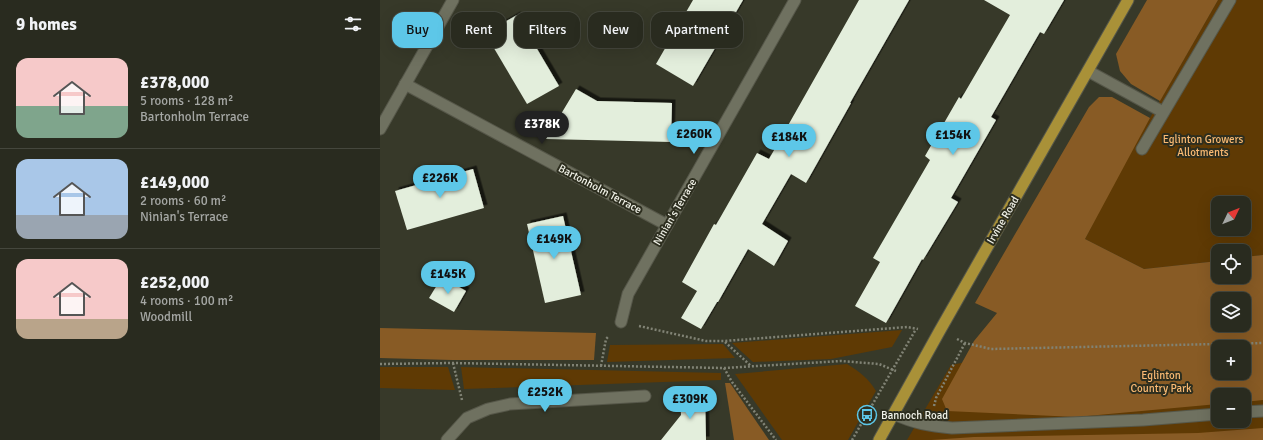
<!DOCTYPE html>
<html lang="en">
<head>
<meta charset="utf-8">
<style>
	body { margin:0; font-family:Signika,sans-serif; background:#313328; color:#f1f3f6; height:100vh; display:flex; flex-direction:column; font-size:15px; white-space:nowrap }
	* { box-sizing:border-box; margin:0 }
	p { font-size:13px; color:#a5a7a4 }
	.icon { flex:none; width:22px; height:22px; fill:none; stroke:currentColor; stroke-width:2; stroke-linecap:round; stroke-linejoin:round }
	.map { position:relative; flex:1; overflow:hidden }
	.details { display:flex; flex-direction:column; background:#292b1f; width:380px }
	.details>* { flex:none }
	.banner { position:absolute; left:12px; top:12px; width:380px; height:36px; display:flex; gap:8px }
	.needle { width:26px; rotate:47deg }
	.fabs { position:absolute; left:831px; top:196px; display:grid; gap:8px }
	.fabs a { display:grid; place-items:center; width:40px; height:40px; border-radius:8px; background:#292b1f; box-shadow:0 4px 16px #0002,0 0 0 1px #45473d; font-size:20px }
	.price { position:absolute; translate:-50% -34px; padding:0 9px; border-radius:14px; background:#5dc7e8; color:#111; font-size:13px; line-height:26px; filter:drop-shadow(0 1px 2px #0008) }
	.price::after { content:''; position:absolute; left:50%; top:24px; width:12px; height:9px; margin-left:-6px; background:inherit; clip-path:polygon(0 0,100% 0,50% 100%) }
	.price.on { background:#222; color:#fff }
	ul { padding:0; list-style:none }
	li { display:flex; align-items:center; gap:12px; height:100px; padding:0 16px }
	li+li { border-top:1px solid #45473d }
	li span { display:grid; place-items:center; flex:none; width:112px; height:80px; border-radius:12px; color:#555 }
	li>.icon { margin-inline-start:auto }
	span .icon { width:48px; height:48px; fill:#fffc; stroke-width:1 }
	li b { font-size:17px }
	h2 { display:flex; justify-content:space-between; align-items:center; height:48px; padding:0 16px; font-size:17px }
	.pill { padding:0 14px; border-radius:12px; background:#292b1f; box-shadow:0 4px 16px #0002,0 0 0 1px #45473d; font-size:14px; line-height:36px }
	.pill.on { background:#5dc7e8; color:#111 }
	main { display:flex; flex:1; min-height:0 }
	.map>svg:first-child { display:block }
	.green { fill:#5f3a04; fill-rule:evenodd }
	.forest { fill:#885b25; fill-rule:evenodd }
	.building { fill:#e3eedc; filter:url(#shadow) }
	.lines { fill:none; stroke-linecap:round; stroke-linejoin:round }
	.service-casing { stroke:#565749; stroke-width:13 }
	.minor-casing { stroke:#565749; stroke-width:13 }
	.primary-casing { stroke:#565749; stroke-width:13 }
	.path { stroke:#818375; stroke-width:2.5; stroke-dasharray:2 2; stroke-linecap:butt }
	.service { stroke:#6f7160; stroke-width:11 }
	.minor { stroke:#6f7160; stroke-width:11 }
	.primary { stroke:#a99138; stroke-width:11 }
	.labels { text-anchor:middle; dominant-baseline:central; stroke-width:4; stroke-linejoin:round; paint-order:stroke }
	.park-label { font-size:11px; fill:#faba73; stroke:#2d2e1f }
	.street-label { font-size:11px; fill:#f2f3e9; stroke:#2d2e1f }
	.poi-label { font-size:11px; fill:#f2f3e9; stroke:#2d2e1f; text-anchor:start }
</style>
</head>
<body>
<main>
<section class="details">
<h2>9 homes<svg class="icon" aria-label="filters" viewBox="0 0 24 24"><path d="M4 7h16M4 17h16"/><circle cx="9" cy="7" r="2"/><circle cx="15" cy="17" r="2"/></svg></h2>
<ul>
<li><span style="background:linear-gradient(#f6c9c9 60%,#7fa58c 0)"><svg class="icon" aria-label="home" viewBox="0 0 24 24"><path d="M3 11l9-7 9 7M6 9v11h12V9"/></svg></span><div><b>£378,000</b><p>5 rooms · 128 m²</p><p>Bartonholm Terrace</p></div></li>
<li><span style="background:linear-gradient(#a9c7e8 70%,#9aa5b1 0)"><svg class="icon" aria-label="home" viewBox="0 0 24 24"><path d="M3 11l9-7 9 7M6 9v11h12V9"/></svg></span><div><b>£149,000</b><p>2 rooms · 60 m²</p><p>Ninian's Terrace</p></div></li>
<li><span style="background:linear-gradient(#f6c9c9 75%,#b9a48a 0)"><svg class="icon" aria-label="home" viewBox="0 0 24 24"><path d="M3 11l9-7 9 7M6 9v11h12V9"/></svg></span><div><b>£252,000</b><p>4 rooms · 100 m²</p><p>Woodmill</p></div></li>
</ul>
</section>
<div class="map">
<svg width="883" height="440" viewBox="0 0 883 440">
	<defs>
		<filter id="shadow"><feDropShadow dx="3.5" dy="-3.5" stdDeviation="0" flood-color="#0009"/></filter>
	</defs>
	<rect width="100%" height="100%" fill="#373929"/>
	<g class="green">
		<path d="M838,0H883V255L864,257V251H838V261L764,269L705,239L745,161ZM838,203H864V229H838Z"/>
		<path d="M883,302V440H527L571,365L838,311V325H864ZM838,347H864V373H838ZM838,395H864V421H838Z"/>
		<polygon points="522,330 512,347 451,359 373,362 352,343"/>
		<polygon points="343,344 355,358 227,362 230,345"/>
		<path d="M467,364C479,371 489,379 496,391L468,440H402L355,374Z"/>
		<polygon points="0,367 68,367 75,390 0,388"/>
		<polygon points="81,367 341,373 341,380 84,389"/>
	</g>
	<g class="forest">
		<polygon points="767,0 838,0 780,101 751,84 740,71 736,54"/>
		<path d="M719,97H732L770,118L705,239L764,269L838,261V277H864V257L883,255V400L864,402V395H838V404L696,417L567,411L562,399L594,341L617,313L595,303L709,107ZM838,299H864V325H838ZM838,347H864V373H838Z"/>
		<polygon points="0,328 216,333 214,360 72,360 0,358"/>
		<polygon points="345,383 350,383 389,440 354,440"/>
		<polygon points="883,428 883,440 551,440 594,437 818,433"/>
	</g>
	<g class="building">
		<polygon points="313,0 363,0 313,86 276,64"/>
		<polygon points="479,0 529,0 470,103 471,103 426,183 411,174 382,224 408,241 394,266 368,249 338,302 337,302 321,329 301,318 317,291 302,282 334,224 336,225 377,153 389,159"/>
		<polygon points="604,0 684,0 664,34 660,32 611,117 616,120 571,198 578,202 543,260 542,259 506,323 475,306 500,262 493,258 550,160 545,156 579,97 581,99 630,15"/>
		<polygon points="137,15 179,86 147,104 105,33"/>
		<polygon points="196,89 217,101 292,103 291,142 166,139"/>
		<polygon points="93,169 104,208 27,230 15,191"/>
		<polygon points="183,216 201,295 165,303 147,224"/>
		<polygon points="62,277 86,291 74,312 49,298"/>
		<polygon points="325,394 326,440 281,440 301,415 300,395"/>
	</g>
	<g class="lines">
		<defs>
			<g id="service">
				<polyline points="708,71 783,112"/>
				<polyline points="762,149 850,0"/>
			</g>
			<g id="minor">
				<polyline points="25,84 287,225"/>
				<polyline points="0,129 73,0"/>
				<polyline points="241,322 248,294 415,0"/>
				<polyline points="864,412 883,411"/>
				<path d="M514,414C533,423 550,426 572,428L763,420L838,414"/>
				<polyline points="67,440 87,418 108,409 130,404 265,396"/>
			</g>
			<polyline id="primary" points="499,440 559,332 748,0"/>
		</defs>
		<use href="#service" class="service-casing"/>
		<use href="#minor" class="minor-casing"/>
		<use href="#primary" class="primary-casing"/>
		<g class="path">
			<polyline points="259,326 326,341 344,341 527,327 538,329"/>
			<polyline points="577,339 585,343 611,349 883,343"/>
			<polyline points="345,342 371,366"/>
			<polyline points="73,363 82,400"/>
			<polyline points="0,364 73,363 344,368 461,361 499,364 516,371"/>
			<polyline points="221,366 226,339 229,336"/>
			<polyline points="344,368 352,382 396,440"/>
			<polyline points="554,406 556,398 585,343"/>
			<polyline points="472,440 536,329"/>
		</g>
		<use href="#service" class="service"/>
		<use href="#minor" class="minor"/>
		<use href="#primary" class="primary"/>
	</g>
	<defs>
		<symbol id="bus-ring" viewBox="-11 -11 22 22"><circle r="9.5" fill="#2d2e1f" stroke="#5dc7e8" stroke-width="1.5"/><path d="M-5-6H5V4H4V6H2V4H-2V6H-4V4H-5ZM-3.5-4V0h7V-4ZM-3.5 1.2v1.5H-2V1.2ZM2 1.2v1.5H3.5V1.2Z" fill="#5dc7e8"/></symbol>
	</defs>
	<g fill-rule="evenodd">
		<use href="#bus-ring" x="476" y="404" width="22" height="22"/>
	</g>
	<g class="labels">
		<g class="park-label">
			<text x="823" y="139">Eglinton Growers<tspan x="823" dy="13">Allotments</tspan></text>
			<text x="781" y="375">Eglinton<tspan x="781" dy="13">Country Park</tspan></text>
		</g>
		<g class="street-label">
			<text transform="translate(220 189) rotate(28)">Bartonholm Terrace</text>
			<text transform="translate(295 212) rotate(-60)">Ninian's Terrace</text>
			<text transform="translate(623 220) rotate(-60)">Irvine Road</text>
		</g>
		<g class="poi-label">
			<text x="501" y="415">Bannoch Road</text>
		</g>
	</g>
</svg>
<div class="fabs">
<a><svg class="needle" viewBox="-14 -14 28 28"><path d="M0-13l5 13h-10z" fill="#e53935"/><path d="M0 13l5-13h-10z" fill="#a5a7a4"/></svg></a>
<a><svg class="icon" aria-label="locate" viewBox="0 0 24 24"><circle cx="12" cy="12" r="6"/><path d="M12 2v4M12 18v4M2 12h4M18 12h4"/></svg></a>
<a><svg class="icon" aria-label="layers" viewBox="0 0 24 24"><path d="M12 4l9 5-9 5-9-5zM3 14l9 5 9-5"/></svg></a>
<a>+</a>
<a>−</a>
</div>
<b class="price on" style="left:162px;top:145px">£378K</b>
<b class="price" style="left:314px;top:155px">£260K</b>
<b class="price" style="left:573px;top:156px">£154K</b>
<b class="price" style="left:409px;top:158px">£184K</b>
<b class="price" style="left:60px;top:199px">£226K</b>
<b class="price" style="left:174px;top:260px">£149K</b>
<b class="price" style="left:68px;top:295px">£145K</b>
<b class="price" style="left:165px;top:413px">£252K</b>
<b class="price" style="left:310px;top:420px">£309K</b>
<div class="banner">
<a class="pill on">Buy</a>
<a class="pill">Rent</a>
<a class="pill">Filters</a>
<a class="pill">New</a>
<a class="pill">Apartment</a>
</div>
</div>
</main>
</body>
</html>
